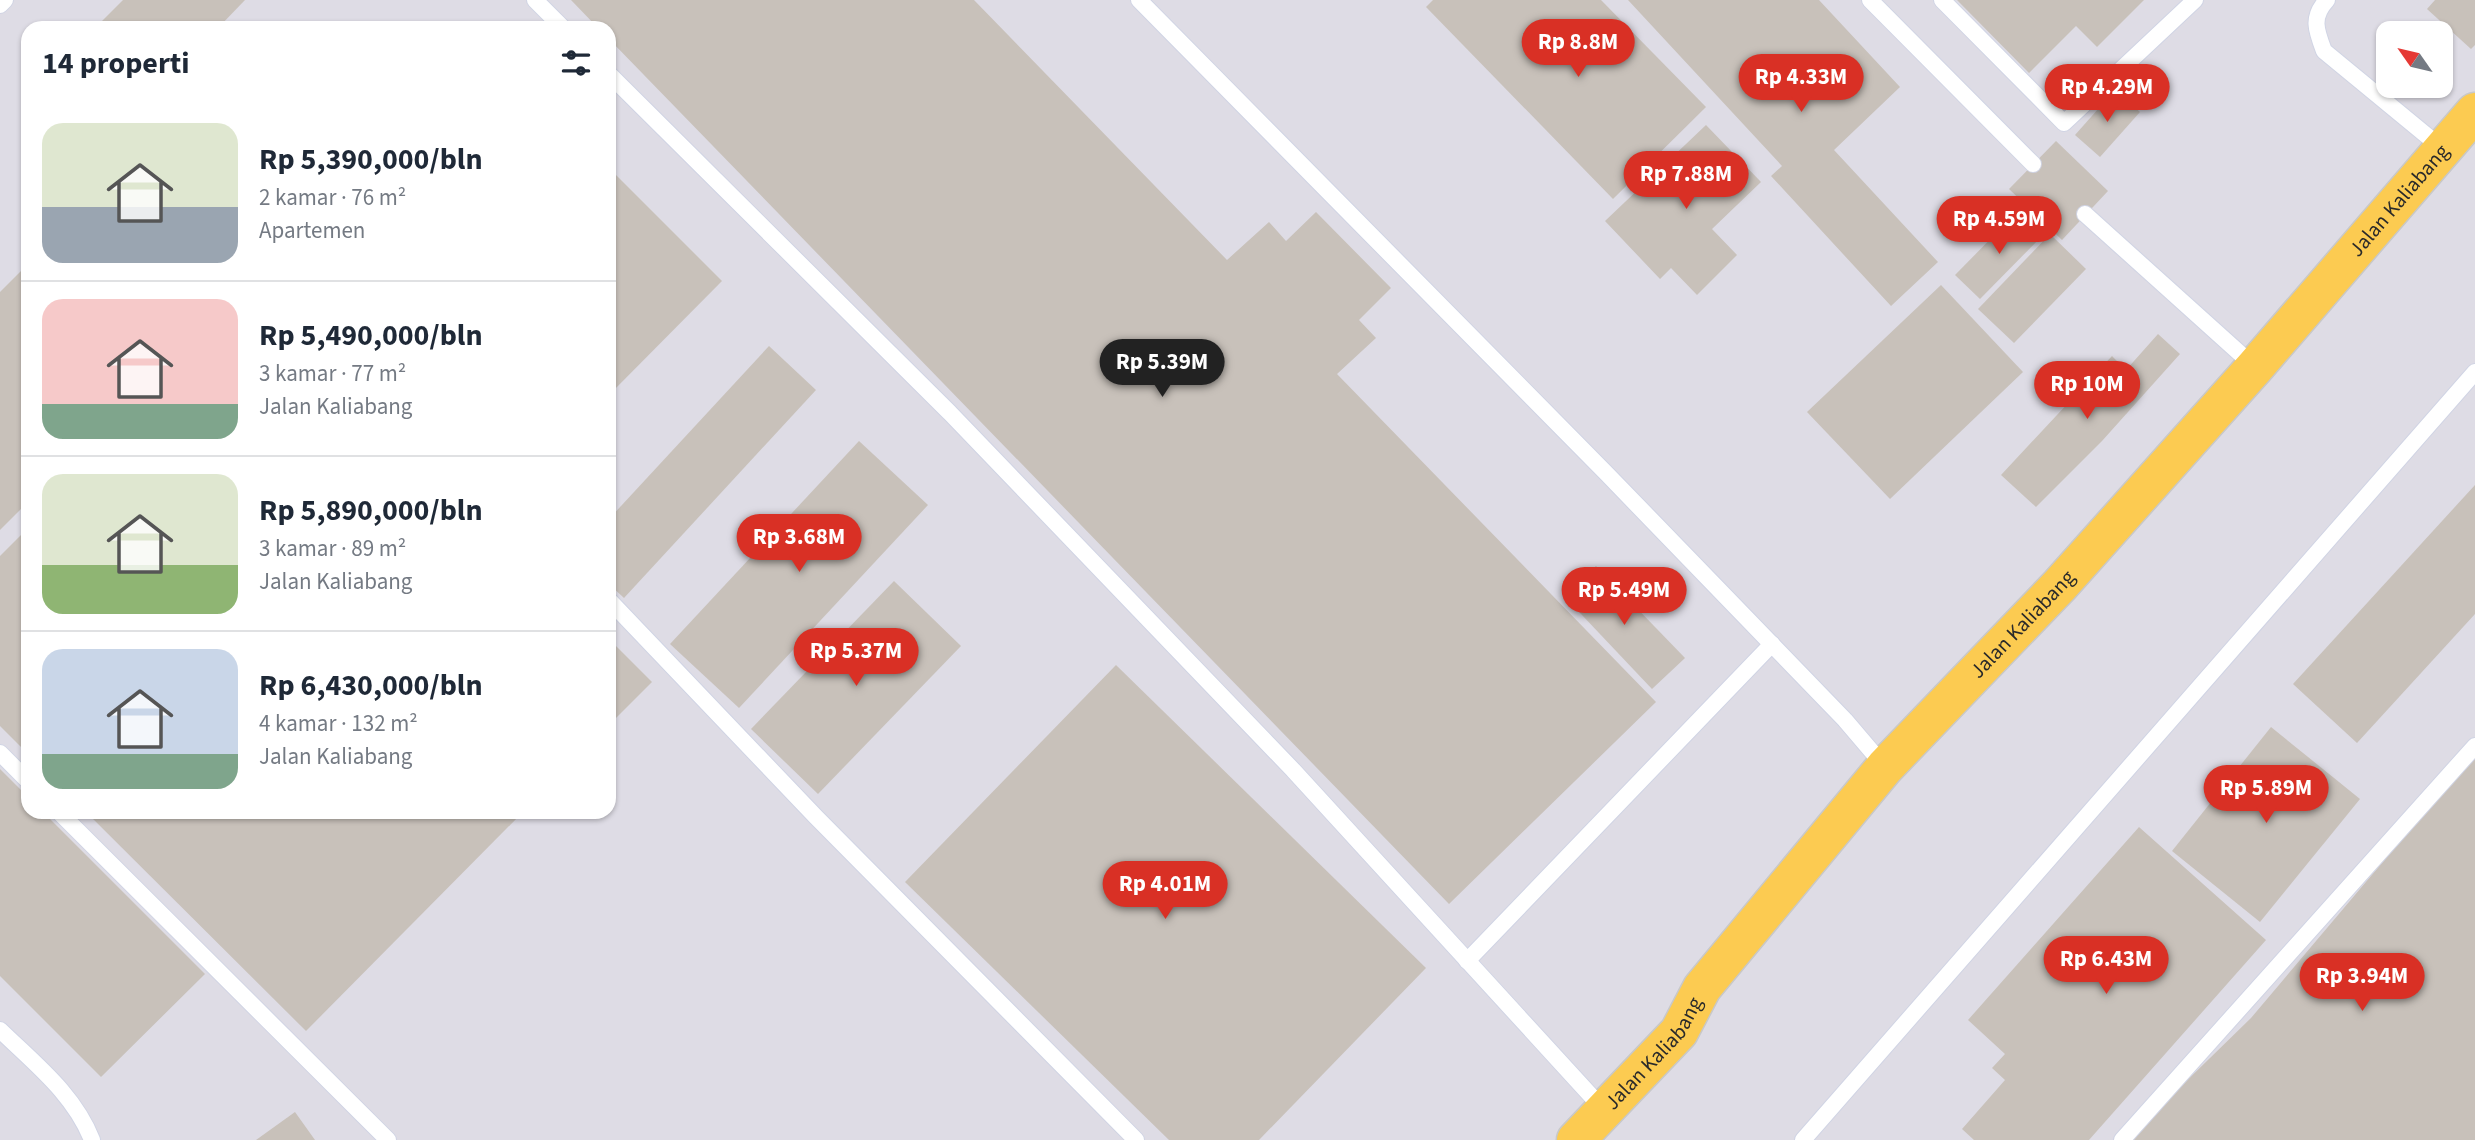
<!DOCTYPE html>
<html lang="id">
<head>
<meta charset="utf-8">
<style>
	body { margin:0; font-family:"Source Sans 3",sans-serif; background:#f2f2f3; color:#1f2937; height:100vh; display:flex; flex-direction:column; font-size:26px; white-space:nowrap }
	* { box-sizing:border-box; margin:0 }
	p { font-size:23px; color:#747a83 }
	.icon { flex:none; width:38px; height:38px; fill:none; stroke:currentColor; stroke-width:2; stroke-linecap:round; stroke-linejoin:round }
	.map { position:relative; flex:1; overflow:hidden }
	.panel { position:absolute; left:21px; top:21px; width:595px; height:798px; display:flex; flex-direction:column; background:#fff; border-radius:21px; box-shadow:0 2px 5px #0004 }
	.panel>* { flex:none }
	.needle { width:46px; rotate:304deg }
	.buttons { position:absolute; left:2376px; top:21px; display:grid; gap:14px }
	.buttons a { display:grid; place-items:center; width:77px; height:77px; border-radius:14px; background:#fff; box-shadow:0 2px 5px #0004; font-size:35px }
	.price { position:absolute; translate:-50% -60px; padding:0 16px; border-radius:24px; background:#d93025; color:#fff; font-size:23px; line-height:46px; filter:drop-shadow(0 2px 4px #0008) }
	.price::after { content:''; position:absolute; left:50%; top:42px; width:21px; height:16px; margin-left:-10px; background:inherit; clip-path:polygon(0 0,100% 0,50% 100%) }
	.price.active { background:#222; color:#fff }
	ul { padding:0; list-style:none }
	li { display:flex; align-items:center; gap:21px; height:175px; padding:0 21px }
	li+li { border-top:2px solid #e0e1e3 }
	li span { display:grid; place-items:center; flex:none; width:196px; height:140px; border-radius:21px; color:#555 }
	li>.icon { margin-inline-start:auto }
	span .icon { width:84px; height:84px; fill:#fffc; stroke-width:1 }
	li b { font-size:30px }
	h2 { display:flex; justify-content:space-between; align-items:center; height:84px; padding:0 21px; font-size:30px }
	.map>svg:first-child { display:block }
	.industrial { fill:#dedce5; fill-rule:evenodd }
	.building { fill:#c8c1ba }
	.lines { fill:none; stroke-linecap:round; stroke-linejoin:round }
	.service-casing { stroke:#d0d4e4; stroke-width:18 }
	.primary-casing { stroke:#c8c8c8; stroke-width:41 }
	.service { stroke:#fff; stroke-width:16 }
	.primary { stroke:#fccb51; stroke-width:38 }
	.labels { text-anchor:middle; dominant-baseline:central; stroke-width:5; stroke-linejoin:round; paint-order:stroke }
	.street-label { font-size:21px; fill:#2a2a2a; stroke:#fff }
</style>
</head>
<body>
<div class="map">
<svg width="2475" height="1140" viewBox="0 0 2475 1140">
	<rect width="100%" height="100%" fill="#ede4da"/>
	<path class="industrial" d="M0,0H2475V1140H0ZM28,28H609V812H28ZM2389,33H2441V86H2389Z"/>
	<g class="building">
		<polygon points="123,0 245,0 218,28 103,28 99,24"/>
		<polygon points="571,0 974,0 1227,260 1269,222 1286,241 1316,212 1391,288 1359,320 1376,338 1337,374 1656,702 1449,904 609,39 609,28 598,28"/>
		<polygon points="1433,0 1601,0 1706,107 1613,199 1426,7"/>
		<polygon points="1628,0 1819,0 1900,87 1834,150 1938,262 1891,306 1771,176 1782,166"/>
		<polygon points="1957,0 2144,0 2097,47 2076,26 2029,73"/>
		<polygon points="2435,0 2475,0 2475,45 2471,49 2427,9"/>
		<polygon points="2115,90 2140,112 2100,157 2075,135"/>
		<polygon points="1706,125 1761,182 1712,229 1737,255 1697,295 1671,268 1660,279 1605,221"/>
		<polygon points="2056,141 2108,191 2062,240 2009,189"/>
		<polygon points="609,168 722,281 609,395"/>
		<polygon points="2017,212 2042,236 1980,299 1955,275"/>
		<polygon points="2050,234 2086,269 2014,343 1978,309"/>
		<polygon points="28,264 28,502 0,530 0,292"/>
		<polygon points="1941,285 2023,372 1890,499 1807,412"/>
		<polygon points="2158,334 2180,354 2102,441 2036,507 2001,475 2112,356 2126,370"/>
		<polygon points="769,346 816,390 624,598 609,584 609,519"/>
		<polygon points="859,441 928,505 739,708 670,644"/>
		<polygon points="2475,485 2475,614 2357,743 2293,684"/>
		<polygon points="28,528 28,754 0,726 0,556"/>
		<polygon points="1596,566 1685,658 1652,689 1564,596"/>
		<polygon points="894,581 961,646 818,794 751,729"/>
		<polygon points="609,639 652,682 609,725"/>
		<polygon points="1116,665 1426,968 1259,1140 1169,1140 905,882"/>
		<polygon points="2271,727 2360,799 2260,922 2172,851"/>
		<polygon points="2475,753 2475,1140 2126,1140 2251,1018"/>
		<polygon points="0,769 28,797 28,812 43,812 205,974 101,1077 0,976"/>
		<polygon points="86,812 523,812 306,1031"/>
		<polygon points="2139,827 2266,940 2089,1140 1974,1140 1962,1129 2005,1080 1992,1068 2005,1054 1968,1020"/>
		<polygon points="295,1112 315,1140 256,1140"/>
	</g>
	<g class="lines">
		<defs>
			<g id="service">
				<polyline points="535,0 563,28"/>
				<polyline points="1139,0 1607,474 1845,720 1885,767"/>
				<polyline points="1870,0 2033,164"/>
				<polyline points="1942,0 2064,123 2195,0"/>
				<path d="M2327,0C2311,17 2316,30 2324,51L2443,149"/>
				<polyline points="0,5 5,0"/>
				<polyline points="609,74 950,413 1293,770 1604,1110"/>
				<polyline points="2085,214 2255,367"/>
				<polyline points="609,600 816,817 1136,1140"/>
				<polyline points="0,753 28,781"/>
				<polyline points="59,812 388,1140"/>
				<polyline points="1467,961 1772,644"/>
				<path d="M0,1030C35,1064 74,1094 92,1140"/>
				<polyline points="1803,1140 2475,372"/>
				<polyline points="2122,1140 2475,746"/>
			</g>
			<g id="primary">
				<path id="s1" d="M1576,1140L1679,1032L1702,988L1885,767L2060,585L2255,367L2475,112"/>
			</g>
		</defs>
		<use href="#service" class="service-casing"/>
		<use href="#primary" class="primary-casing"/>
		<use href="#service" class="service"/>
		<use href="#primary" class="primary"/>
	</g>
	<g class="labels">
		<g class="street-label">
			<text stroke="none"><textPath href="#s1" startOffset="1251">Jalan Kaliabang</textPath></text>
			<text stroke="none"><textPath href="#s1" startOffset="684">Jalan Kaliabang</textPath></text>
			<text stroke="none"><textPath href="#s1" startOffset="117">Jalan Kaliabang</textPath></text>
		</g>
	</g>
</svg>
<div class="buttons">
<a><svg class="needle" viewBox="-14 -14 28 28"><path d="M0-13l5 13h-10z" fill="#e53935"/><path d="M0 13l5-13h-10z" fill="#747a83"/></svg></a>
</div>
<b class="price" style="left:1578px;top:79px">Rp 8.8M</b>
<b class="price" style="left:1801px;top:114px">Rp 4.33M</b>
<b class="price" style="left:2107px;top:124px">Rp 4.29M</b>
<b class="price" style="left:1686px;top:211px">Rp 7.88M</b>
<b class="price" style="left:1999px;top:256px">Rp 4.59M</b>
<b class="price active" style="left:1162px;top:399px">Rp 5.39M</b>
<b class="price" style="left:2087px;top:421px">Rp 10M</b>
<b class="price" style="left:799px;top:574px">Rp 3.68M</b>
<b class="price" style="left:1624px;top:627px">Rp 5.49M</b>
<b class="price" style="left:856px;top:688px">Rp 5.37M</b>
<b class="price" style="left:2266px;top:825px">Rp 5.89M</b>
<b class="price" style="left:1165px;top:921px">Rp 4.01M</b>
<b class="price" style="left:2106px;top:996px">Rp 6.43M</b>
<b class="price" style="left:2362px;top:1013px">Rp 3.94M</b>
<section class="panel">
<h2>14 properti<svg class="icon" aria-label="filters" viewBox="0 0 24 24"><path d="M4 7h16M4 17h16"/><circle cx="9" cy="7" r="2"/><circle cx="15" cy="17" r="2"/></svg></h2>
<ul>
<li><span style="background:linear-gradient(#dfe7d0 60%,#9aa5b1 0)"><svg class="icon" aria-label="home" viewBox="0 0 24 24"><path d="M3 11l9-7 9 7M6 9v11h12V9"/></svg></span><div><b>Rp 5,390,000/bln</b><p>2 kamar · 76 m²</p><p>Apartemen</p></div></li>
<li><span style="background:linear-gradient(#f6c9c9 75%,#7fa58c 0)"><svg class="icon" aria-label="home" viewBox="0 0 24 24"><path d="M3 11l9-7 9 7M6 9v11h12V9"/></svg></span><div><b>Rp 5,490,000/bln</b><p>3 kamar · 77 m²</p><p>Jalan Kaliabang</p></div></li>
<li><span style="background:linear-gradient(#dfe7d0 65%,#8fb573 0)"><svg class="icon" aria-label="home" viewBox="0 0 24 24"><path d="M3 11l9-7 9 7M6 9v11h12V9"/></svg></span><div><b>Rp 5,890,000/bln</b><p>3 kamar · 89 m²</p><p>Jalan Kaliabang</p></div></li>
<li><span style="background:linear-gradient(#c9d6e8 75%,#7fa58c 0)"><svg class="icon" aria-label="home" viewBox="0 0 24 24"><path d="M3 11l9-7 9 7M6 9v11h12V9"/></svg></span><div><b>Rp 6,430,000/bln</b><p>4 kamar · 132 m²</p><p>Jalan Kaliabang</p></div></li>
</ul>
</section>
</div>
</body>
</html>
